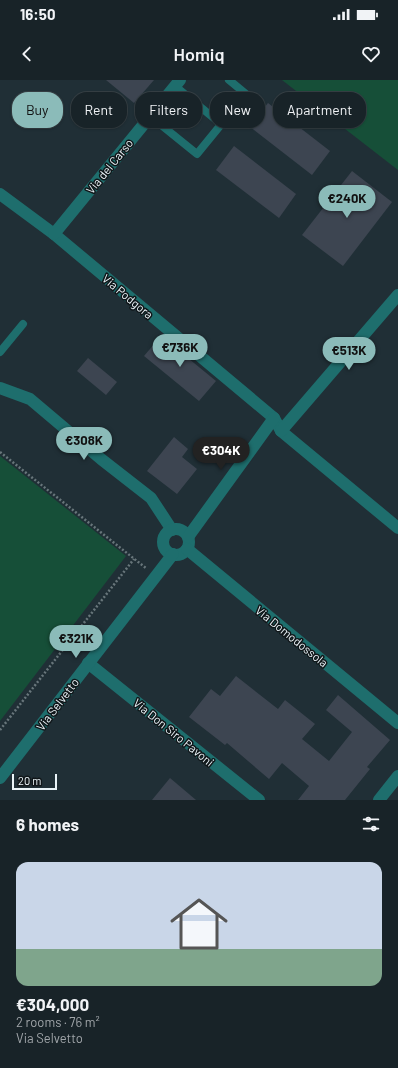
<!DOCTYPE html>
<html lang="en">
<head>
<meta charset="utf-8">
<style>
	body { margin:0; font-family:Barlow,sans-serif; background:#212b30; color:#f1f3f6; height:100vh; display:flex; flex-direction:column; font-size:15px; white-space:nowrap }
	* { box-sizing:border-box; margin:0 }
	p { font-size:13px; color:#9fa4a8 }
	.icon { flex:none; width:22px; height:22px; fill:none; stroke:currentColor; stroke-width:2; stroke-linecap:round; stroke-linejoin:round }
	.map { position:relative; height:720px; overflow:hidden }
	.drawer { display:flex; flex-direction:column; background:#182328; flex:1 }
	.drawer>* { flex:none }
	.banner { position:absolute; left:12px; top:12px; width:374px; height:36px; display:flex; gap:8px }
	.scale { position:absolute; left:12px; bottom:10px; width:45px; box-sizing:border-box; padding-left:4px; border:2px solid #eaf4f8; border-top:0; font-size:11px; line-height:14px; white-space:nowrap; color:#eaf4f8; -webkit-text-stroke:3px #101619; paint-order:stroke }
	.price { position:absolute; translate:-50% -34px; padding:0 9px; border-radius:14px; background:#8bbbb9; color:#111; font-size:13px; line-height:26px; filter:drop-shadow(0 1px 2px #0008) }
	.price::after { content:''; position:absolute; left:50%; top:24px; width:12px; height:9px; margin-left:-6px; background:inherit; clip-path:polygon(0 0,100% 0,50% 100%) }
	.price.current { background:#222; color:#fff }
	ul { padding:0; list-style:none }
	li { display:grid; align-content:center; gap:8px; height:212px; padding:0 16px }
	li+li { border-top:1px solid #364045 }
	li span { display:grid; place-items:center; height:124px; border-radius:12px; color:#555 }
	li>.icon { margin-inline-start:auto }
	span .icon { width:72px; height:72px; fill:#fffc; stroke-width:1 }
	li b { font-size:17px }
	h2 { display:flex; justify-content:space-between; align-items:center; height:48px; padding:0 16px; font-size:17px }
	.pill { padding:0 14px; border-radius:16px; background:#182328; box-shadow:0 1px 3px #0004,0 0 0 1px #364045; font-size:14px; line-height:36px }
	.pill.current { background:#8bbbb9; color:#111 }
	.status { display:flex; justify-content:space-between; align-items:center; height:28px; padding:0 20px; background:#182328; direction:ltr }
	.status svg { height:11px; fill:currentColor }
	header { display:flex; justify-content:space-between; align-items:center; height:52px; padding:0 16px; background:#182328; font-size:18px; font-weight:600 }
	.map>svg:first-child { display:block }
	.green { fill:#164f38 }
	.building { fill:#3d4551 }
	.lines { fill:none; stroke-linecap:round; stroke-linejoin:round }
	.path { stroke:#68767b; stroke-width:2.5; stroke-dasharray:2 2; stroke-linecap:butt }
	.lane { stroke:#1e6e6d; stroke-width:8 }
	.street { stroke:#1e6e6d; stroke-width:12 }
	.labels { text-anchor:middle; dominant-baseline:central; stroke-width:3; stroke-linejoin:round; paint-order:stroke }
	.street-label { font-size:12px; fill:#eaf4f8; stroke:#101619 }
</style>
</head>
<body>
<div class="status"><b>16:50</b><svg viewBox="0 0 49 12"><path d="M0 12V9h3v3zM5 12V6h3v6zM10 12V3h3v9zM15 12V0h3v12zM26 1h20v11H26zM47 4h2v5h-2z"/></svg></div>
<header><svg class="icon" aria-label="back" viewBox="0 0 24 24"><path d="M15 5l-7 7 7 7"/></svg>Homiq<svg class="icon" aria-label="heart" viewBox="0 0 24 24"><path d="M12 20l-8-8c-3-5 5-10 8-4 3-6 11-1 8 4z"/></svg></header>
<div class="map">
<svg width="398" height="720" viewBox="0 0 398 720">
	<rect width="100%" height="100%" fill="#202f36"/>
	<g class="green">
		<polygon points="282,0 398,0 398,90"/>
		<polygon points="0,376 126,476 0,641"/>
	</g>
	<g class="building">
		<polygon points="106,0 154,0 134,23"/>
		<polygon points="268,23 330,71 312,95 249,46"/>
		<polygon points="234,66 296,114 279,138 216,90"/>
		<polygon points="352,91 392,122 343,186 302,155"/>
		<polygon points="161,256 216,301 199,321 144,276"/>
		<polygon points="88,278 117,302 106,315 77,291"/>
		<polygon points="174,357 188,369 182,377 197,389 177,414 147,391"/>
		<polygon points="236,596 278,629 285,620 315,644 302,659 329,681 352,652 326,630 338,615 390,660 367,687 370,689 345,720 298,720 309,706 282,683 269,699 227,663 225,665 189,637 211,609 220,616"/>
		<polygon points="170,698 196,720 152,720"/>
	</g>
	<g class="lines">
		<g class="path">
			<polyline points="0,372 147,489"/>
			<polyline points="0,650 134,479"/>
		</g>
		<g class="lane">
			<polyline points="175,6 221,44"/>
			<polyline points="150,36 197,74 246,14 229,0"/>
			<polyline points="0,272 23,244"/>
		</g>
		<g class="street">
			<polyline points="0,114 54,154 274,338 281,351 398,448"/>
			<polyline points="54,154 180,0"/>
			<polyline points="0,308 30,319 101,379 151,418 172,450"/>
			<polyline points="281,351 398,215"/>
			<circle cx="176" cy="462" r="13"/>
			<polyline points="188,457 274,338"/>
			<polyline points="187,469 398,643"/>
			<polyline points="88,583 259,720"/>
			<polyline points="0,698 173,474"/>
			<polyline points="379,720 398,696"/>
		</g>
	</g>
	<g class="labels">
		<g class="street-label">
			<text transform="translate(109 86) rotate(-51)">Via del Carso</text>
			<text transform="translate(128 216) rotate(40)">Via Podgora</text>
			<text transform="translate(292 556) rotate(39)">Via Domodossola</text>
			<text transform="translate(57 624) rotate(-53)">Via Selvetto</text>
			<text transform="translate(174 652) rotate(39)">Via Don Siro Pavoni</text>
		</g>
	</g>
</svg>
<div class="scale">20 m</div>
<b class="price" style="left:347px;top:139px">€240K</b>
<b class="price" style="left:180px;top:288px">€736K</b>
<b class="price" style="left:349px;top:291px">€513K</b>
<b class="price" style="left:84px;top:381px">€308K</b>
<b class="price current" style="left:221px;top:391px">€304K</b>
<b class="price" style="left:76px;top:579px">€321K</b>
<div class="banner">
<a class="pill current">Buy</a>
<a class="pill">Rent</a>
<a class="pill">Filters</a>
<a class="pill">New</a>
<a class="pill">Apartment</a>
</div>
</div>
<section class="drawer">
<h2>6 homes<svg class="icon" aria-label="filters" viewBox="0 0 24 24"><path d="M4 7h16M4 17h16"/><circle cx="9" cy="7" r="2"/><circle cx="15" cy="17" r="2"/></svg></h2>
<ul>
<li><span style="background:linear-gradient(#c9d6e8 70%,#7fa58c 0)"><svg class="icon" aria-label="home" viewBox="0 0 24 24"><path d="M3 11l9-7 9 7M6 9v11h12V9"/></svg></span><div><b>€304,000</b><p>2 rooms · 76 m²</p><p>Via Selvetto</p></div></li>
</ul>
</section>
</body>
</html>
